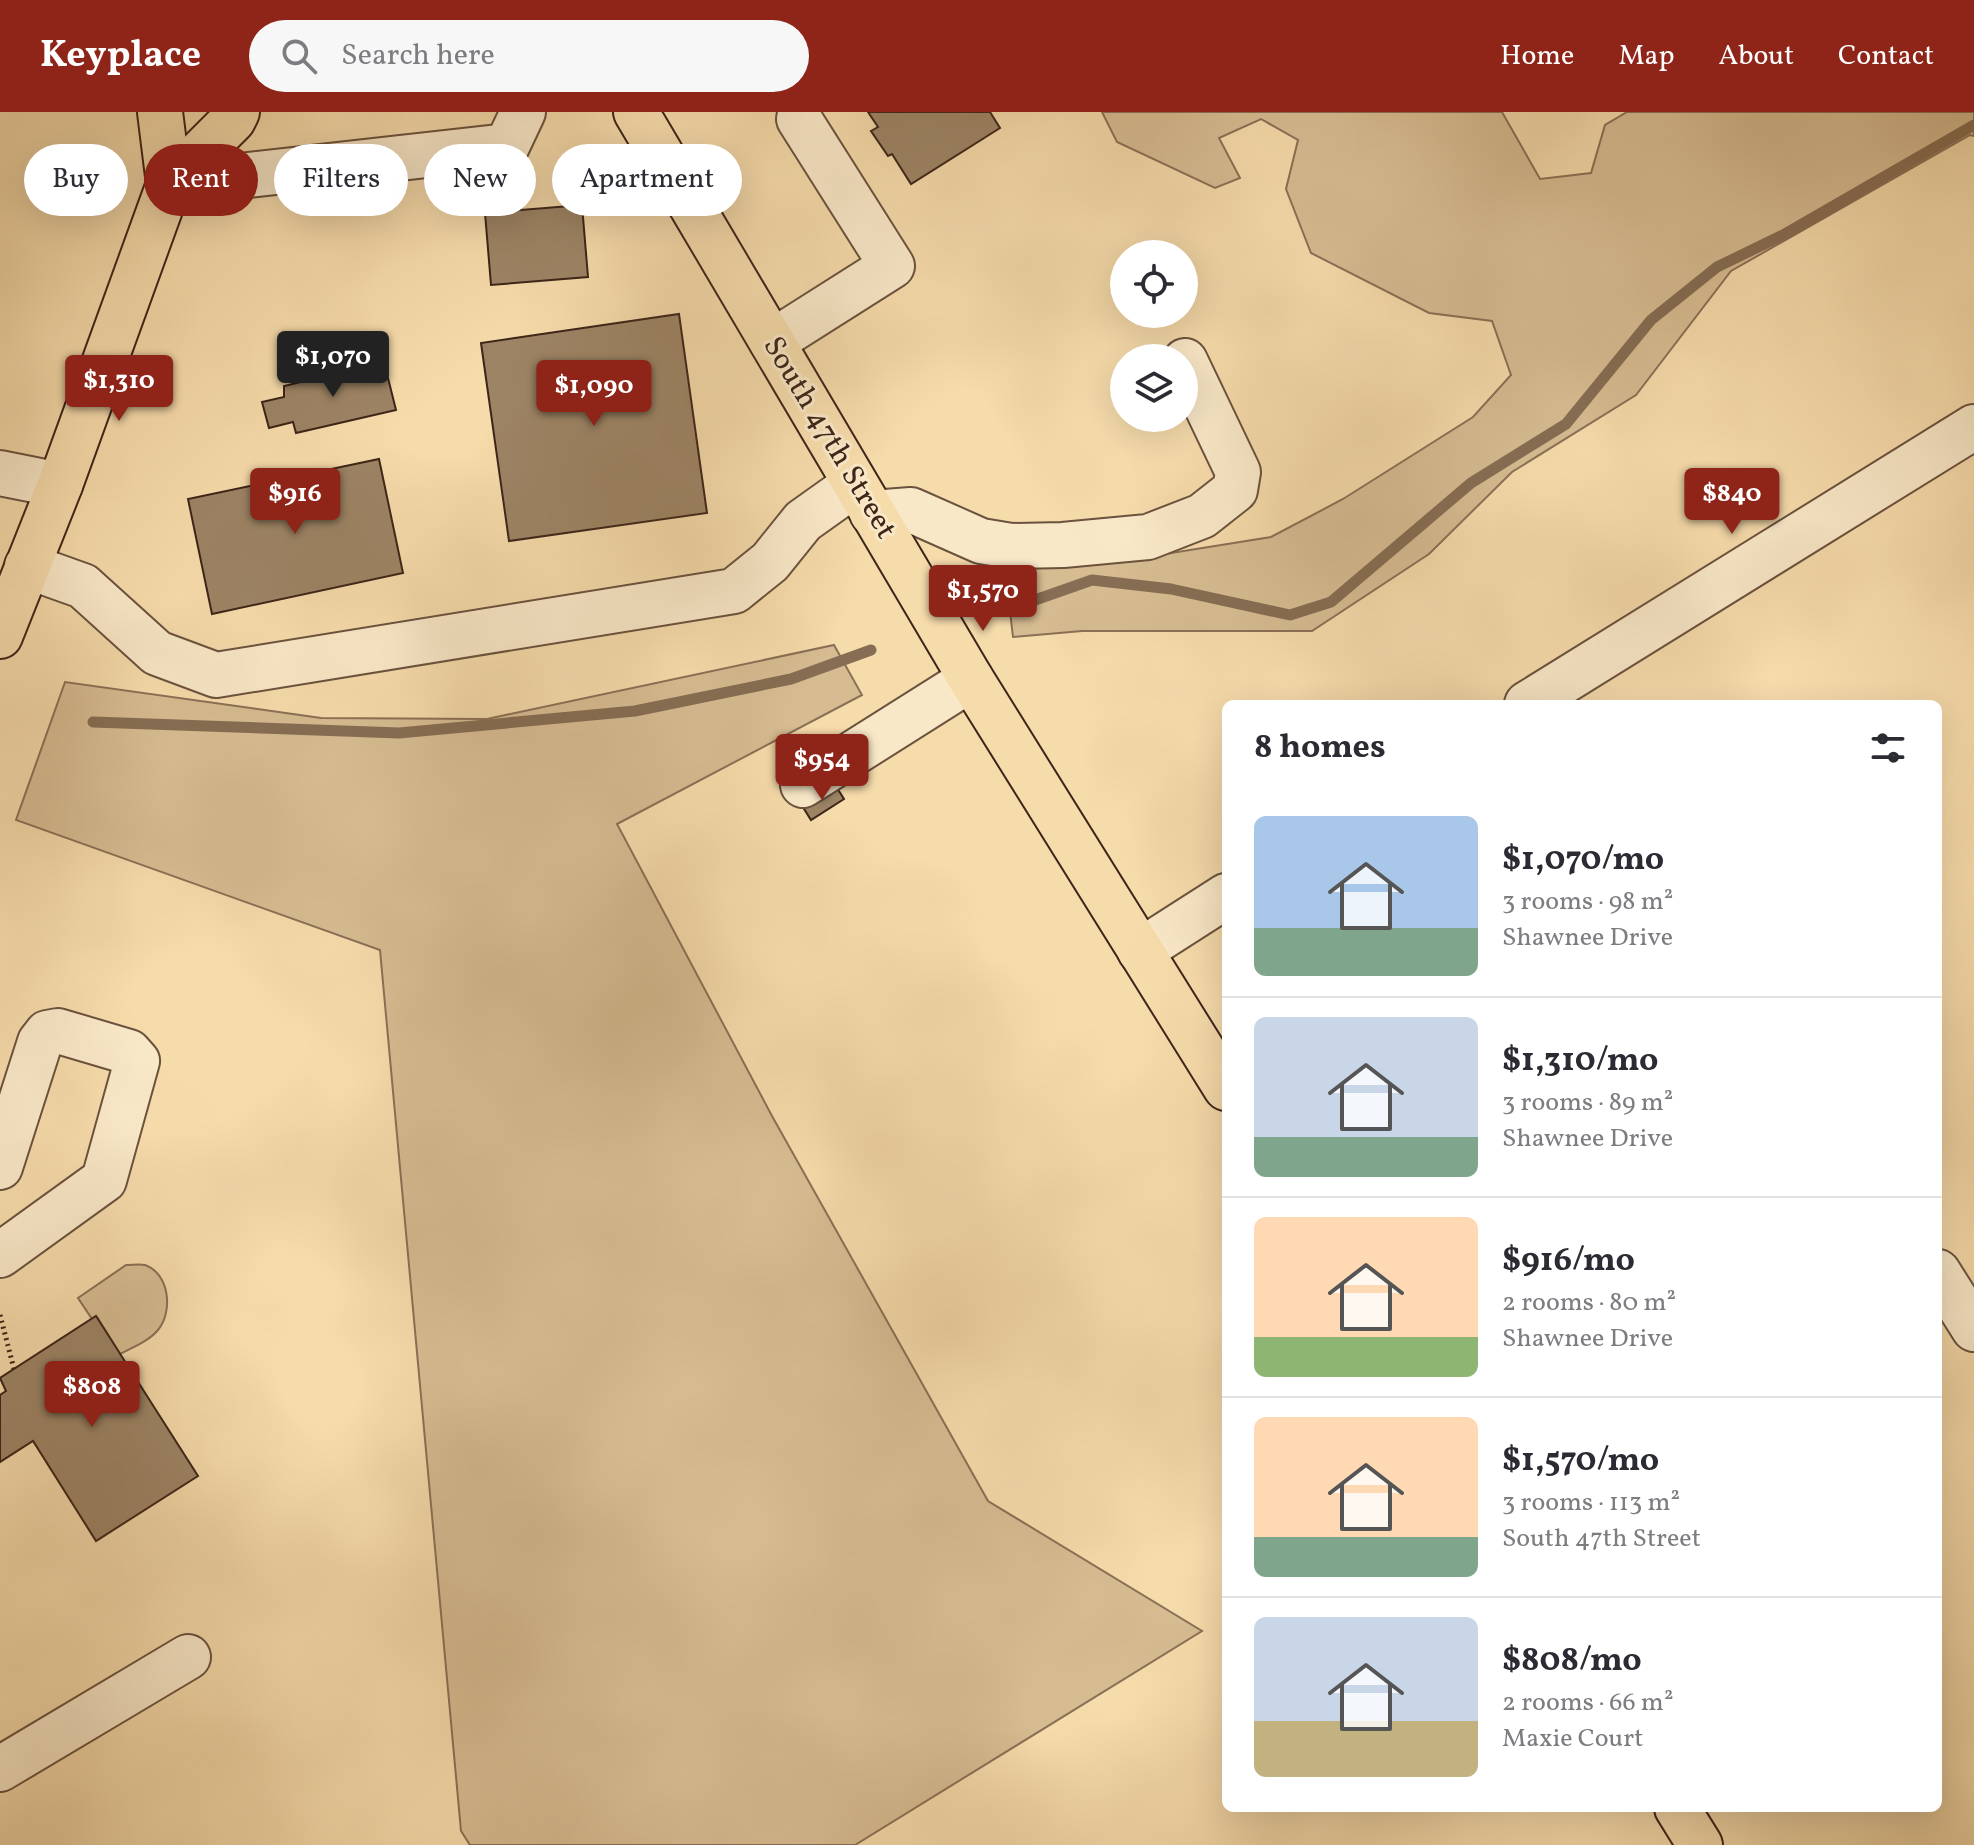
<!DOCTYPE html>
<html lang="en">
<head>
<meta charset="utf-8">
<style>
	body { margin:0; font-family:Vollkorn,serif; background:#f7f7f7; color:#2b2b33; height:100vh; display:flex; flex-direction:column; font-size:30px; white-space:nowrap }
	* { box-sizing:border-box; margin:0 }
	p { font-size:26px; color:#7c7c81 }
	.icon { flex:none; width:44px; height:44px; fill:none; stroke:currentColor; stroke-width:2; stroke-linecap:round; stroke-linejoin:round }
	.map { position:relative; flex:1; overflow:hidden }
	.side { position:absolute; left:1222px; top:588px; width:720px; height:1112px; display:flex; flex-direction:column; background:#fff; border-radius:12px; box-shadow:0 8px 32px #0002 }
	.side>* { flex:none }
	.hud { position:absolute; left:24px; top:32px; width:760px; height:72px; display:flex; gap:16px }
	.tools { position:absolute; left:1110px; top:128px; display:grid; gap:16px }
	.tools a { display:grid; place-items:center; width:88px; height:88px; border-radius:50%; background:#fff; box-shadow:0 8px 32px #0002; font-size:40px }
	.price { position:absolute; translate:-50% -68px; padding:0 18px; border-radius:8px; background:#8f2418; color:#fff; font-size:26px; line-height:52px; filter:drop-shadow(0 2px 4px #0008) }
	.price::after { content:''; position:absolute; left:50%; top:48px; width:24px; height:18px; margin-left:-12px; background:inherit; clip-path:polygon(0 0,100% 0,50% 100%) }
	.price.on { background:#222; color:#fff }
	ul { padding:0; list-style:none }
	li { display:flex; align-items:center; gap:24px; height:200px; padding:0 32px }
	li+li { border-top:2px solid #e1e1e2 }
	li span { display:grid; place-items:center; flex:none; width:224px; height:160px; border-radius:12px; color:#555 }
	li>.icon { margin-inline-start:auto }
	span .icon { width:96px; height:96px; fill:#fffc; stroke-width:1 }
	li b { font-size:34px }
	h2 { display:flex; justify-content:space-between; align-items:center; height:96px; padding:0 32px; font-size:34px }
	.pill { padding:0 28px; border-radius:36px; background:#fff; box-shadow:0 8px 32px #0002; font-size:28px; line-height:72px }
	.pill.on { background:#8f2418; color:#fff }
	header { display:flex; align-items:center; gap:48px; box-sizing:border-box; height:112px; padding:0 40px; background:#8f2418; color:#fff }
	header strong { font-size:38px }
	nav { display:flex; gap:44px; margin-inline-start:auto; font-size:28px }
	.search { width:560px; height:72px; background:#f7f7f7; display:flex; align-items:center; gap:20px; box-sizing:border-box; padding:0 28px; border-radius:44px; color:#7c7c81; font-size:30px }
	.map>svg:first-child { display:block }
	.green { fill:#d7bc92; stroke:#8a7056; stroke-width:2 }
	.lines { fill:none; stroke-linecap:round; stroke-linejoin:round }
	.stream { stroke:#866d53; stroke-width:11 }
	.building { fill:#9d8465; stroke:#3d2519; stroke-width:2 }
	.minor-casing { stroke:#6b523e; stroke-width:48 }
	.major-casing { stroke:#3d2519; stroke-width:48 }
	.path { stroke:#3d2519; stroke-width:5; stroke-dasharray:2 4; stroke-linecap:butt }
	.minor { stroke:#f9e8c8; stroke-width:44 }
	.major { stroke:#f6dbab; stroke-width:44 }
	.labels { text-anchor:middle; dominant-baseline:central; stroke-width:6; stroke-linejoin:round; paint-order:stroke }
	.street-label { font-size:30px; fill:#3d2519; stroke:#f9e8c8 }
</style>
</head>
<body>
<header>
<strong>Keyplace</strong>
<div class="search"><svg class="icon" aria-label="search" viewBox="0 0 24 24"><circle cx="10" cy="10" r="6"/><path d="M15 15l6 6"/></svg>Search here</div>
<nav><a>Home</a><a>Map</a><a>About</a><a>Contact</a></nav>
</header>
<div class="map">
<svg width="1974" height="1733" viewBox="0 0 1974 1733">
	<rect width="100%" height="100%" fill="#f6dbab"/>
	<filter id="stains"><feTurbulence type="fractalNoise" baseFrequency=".0025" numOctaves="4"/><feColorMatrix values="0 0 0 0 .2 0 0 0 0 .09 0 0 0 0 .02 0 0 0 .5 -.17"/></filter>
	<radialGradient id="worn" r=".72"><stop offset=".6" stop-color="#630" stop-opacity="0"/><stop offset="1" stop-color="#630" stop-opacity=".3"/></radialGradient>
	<g class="green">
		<polygon points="1102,0 1502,0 1540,67 1591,61 1605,13 1627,0 1974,0 1974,24 1970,23 1731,159 1636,283 1512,360 1429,442 1312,519 1082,519 1013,525 1005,456 1140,446 1271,425 1343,387 1473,305 1511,263 1492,209 1429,201 1311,141 1286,77 1298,28 1261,7 1219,26 1240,66 1215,76 1117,30"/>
		<polygon points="834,533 862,583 617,712 772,1004 988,1389 1202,1519 855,1733 470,1733 461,1719 380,838 16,708 65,570 321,606 487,607"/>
		<path d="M126,1153C132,1153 140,1152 145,1153C170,1162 173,1200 158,1218C149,1229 133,1235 120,1242L97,1205L92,1207L78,1186Z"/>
	</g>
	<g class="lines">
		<g class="stream">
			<polyline points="1018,494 1092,468 1171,477 1290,503 1331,490 1471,371 1566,312 1651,208 1717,155 1783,123 1974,13"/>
			<polyline points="93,610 399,621 635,599 791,567 871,538"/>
		</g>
	</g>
	<g class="building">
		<polygon points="868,0 990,0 1000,16 911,72 892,42 888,44 871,19 878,15"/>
		<polygon points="582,93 588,165 491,173 485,101"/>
		<polygon points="679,202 707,401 509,429 481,231"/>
		<polygon points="384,250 396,298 296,321 293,310 269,316 262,290 284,285 284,274"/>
		<polygon points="379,347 403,461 212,502 188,387"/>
		<polygon points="834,671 844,687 811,708 801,692"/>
		<polygon points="96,1204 198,1364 96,1429 33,1329 0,1350 0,1283 6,1279 0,1266"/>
	</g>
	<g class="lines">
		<defs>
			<g id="minor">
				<polyline points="169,72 507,34 523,0"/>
				<polyline points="772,230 892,154 799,7"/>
				<polyline points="0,361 60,373"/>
				<polyline points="872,401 911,398 981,429 1011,434 1063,433 1148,425 1202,404 1235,378 1238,360 1185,249"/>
				<polyline points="27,454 83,474 157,541 216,563 734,479 770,450 803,409 855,372"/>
				<polyline points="1527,592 1974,315"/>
				<polyline points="803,673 971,567"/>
				<polyline points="1140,839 1226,784"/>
				<polyline points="0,1055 40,930 47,921 58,919 129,940 137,949 104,1068 0,1143"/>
				<polyline points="1938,1160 1974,1217"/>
				<polyline points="0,1657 188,1545"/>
			</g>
			<g id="major">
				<polyline points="160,0 169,72"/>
				<polyline points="636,0 971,567 1226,976"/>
				<polyline points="0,524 60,373 169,72 233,8 237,0"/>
				<polyline points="1677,1696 1700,1733"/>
			</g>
		</defs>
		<use href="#minor" class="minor-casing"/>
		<use href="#major" class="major-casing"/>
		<polyline class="path" points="0,1203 14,1257"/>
		<use href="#minor" class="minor"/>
		<use href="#major" class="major"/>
	</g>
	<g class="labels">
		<g class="street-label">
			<text transform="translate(829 326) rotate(59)">South 47th Street</text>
		</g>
	</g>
	<rect width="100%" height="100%" filter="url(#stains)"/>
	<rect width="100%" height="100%" fill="url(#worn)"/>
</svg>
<div class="tools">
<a><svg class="icon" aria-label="locate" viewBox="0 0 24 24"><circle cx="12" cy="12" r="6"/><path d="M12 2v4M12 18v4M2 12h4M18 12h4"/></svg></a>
<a><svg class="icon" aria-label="layers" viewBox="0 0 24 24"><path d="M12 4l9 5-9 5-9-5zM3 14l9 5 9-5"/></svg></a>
</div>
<b class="price on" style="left:333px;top:287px">$1,070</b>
<b class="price" style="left:119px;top:311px">$1,310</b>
<b class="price" style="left:594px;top:316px">$1,090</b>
<b class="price" style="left:295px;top:424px">$916</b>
<b class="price" style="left:1732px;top:424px">$840</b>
<b class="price" style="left:983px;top:521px">$1,570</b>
<b class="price" style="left:822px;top:690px">$954</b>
<b class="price" style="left:92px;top:1317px">$808</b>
<div class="hud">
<a class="pill">Buy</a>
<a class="pill on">Rent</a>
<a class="pill">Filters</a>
<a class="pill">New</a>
<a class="pill">Apartment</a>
</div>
<section class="side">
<h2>8 homes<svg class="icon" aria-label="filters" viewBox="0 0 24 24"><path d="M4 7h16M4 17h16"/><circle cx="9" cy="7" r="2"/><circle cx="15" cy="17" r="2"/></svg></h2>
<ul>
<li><span style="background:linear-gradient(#a9c7e8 70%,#7fa58c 0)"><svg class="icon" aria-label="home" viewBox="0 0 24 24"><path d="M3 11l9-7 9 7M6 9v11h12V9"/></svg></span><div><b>$1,070/mo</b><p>3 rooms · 98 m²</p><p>Shawnee Drive</p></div></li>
<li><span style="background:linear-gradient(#c9d6e8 75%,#7fa58c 0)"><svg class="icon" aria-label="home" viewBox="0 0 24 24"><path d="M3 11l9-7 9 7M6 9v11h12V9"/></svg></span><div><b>$1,310/mo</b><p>3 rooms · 89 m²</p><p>Shawnee Drive</p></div></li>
<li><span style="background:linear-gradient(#ffd9b3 75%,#8fb573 0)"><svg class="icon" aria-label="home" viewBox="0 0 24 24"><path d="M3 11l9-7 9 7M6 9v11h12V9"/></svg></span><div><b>$916/mo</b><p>2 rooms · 80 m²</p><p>Shawnee Drive</p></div></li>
<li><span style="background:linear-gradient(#ffd9b3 75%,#7fa58c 0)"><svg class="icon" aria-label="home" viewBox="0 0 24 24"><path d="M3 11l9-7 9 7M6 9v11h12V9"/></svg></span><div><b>$1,570/mo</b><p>3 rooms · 113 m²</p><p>South 47th Street</p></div></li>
<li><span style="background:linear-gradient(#c9d6e8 65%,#c2b280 0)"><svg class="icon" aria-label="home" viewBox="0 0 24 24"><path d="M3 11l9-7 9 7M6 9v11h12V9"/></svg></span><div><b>$808/mo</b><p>2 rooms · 66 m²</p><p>Maxie Court</p></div></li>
</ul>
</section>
</div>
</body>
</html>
